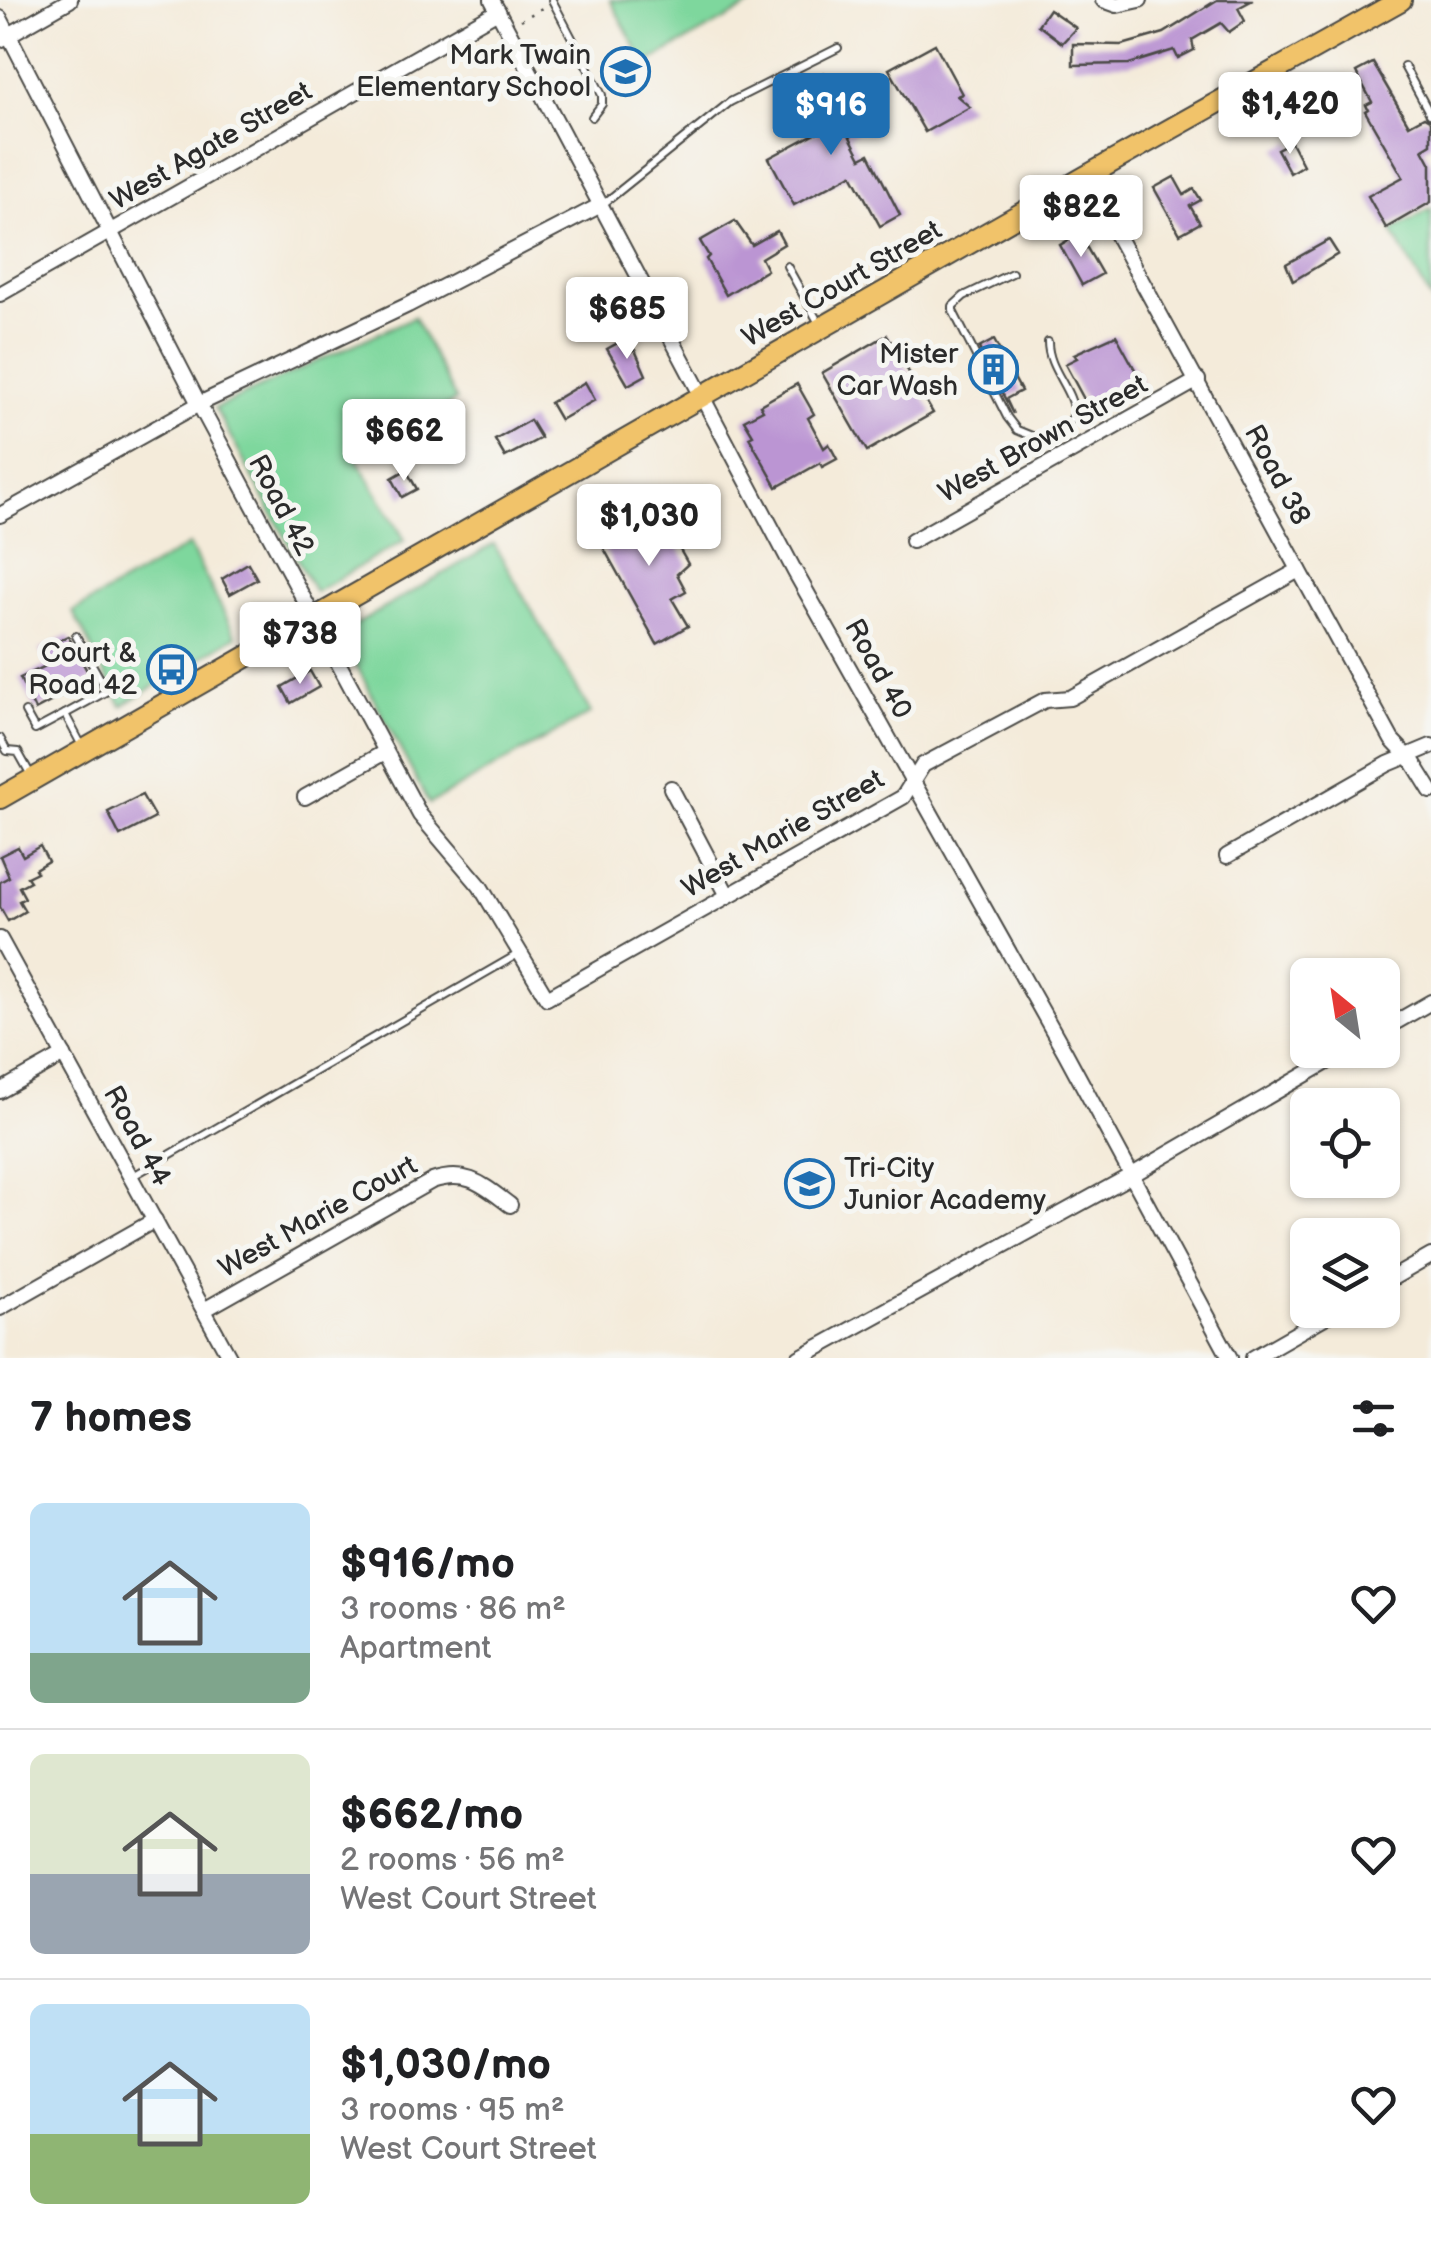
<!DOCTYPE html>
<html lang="en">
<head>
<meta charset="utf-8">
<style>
	body { margin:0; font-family:"Balsamiq Sans",sans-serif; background:#f2f2f2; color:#202124; height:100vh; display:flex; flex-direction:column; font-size:38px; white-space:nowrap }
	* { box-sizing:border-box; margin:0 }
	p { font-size:32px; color:#757577 }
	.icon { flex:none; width:55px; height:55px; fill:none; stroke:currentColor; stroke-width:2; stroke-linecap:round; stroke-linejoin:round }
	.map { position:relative; height:1358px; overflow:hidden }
	.side { display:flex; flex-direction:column; background:#fff; flex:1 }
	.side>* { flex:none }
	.needle { width:65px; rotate:330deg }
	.buttons { position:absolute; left:1290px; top:958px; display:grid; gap:20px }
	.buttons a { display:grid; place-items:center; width:110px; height:110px; border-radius:15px; background:#fff; box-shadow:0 2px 8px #0004; font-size:50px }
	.price { position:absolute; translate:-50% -85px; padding:0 22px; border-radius:10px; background:#fff; color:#222; font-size:32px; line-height:65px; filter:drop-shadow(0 2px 5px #0008) }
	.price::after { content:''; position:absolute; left:50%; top:60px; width:30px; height:22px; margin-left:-15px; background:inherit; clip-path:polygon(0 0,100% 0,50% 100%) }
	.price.selected { background:#1f6fb2; color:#fff }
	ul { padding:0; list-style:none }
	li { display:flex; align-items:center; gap:30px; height:250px; padding:0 30px }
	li+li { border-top:2px solid #e0e0e0 }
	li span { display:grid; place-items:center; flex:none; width:280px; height:200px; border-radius:15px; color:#555 }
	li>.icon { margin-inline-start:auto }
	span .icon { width:120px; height:120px; fill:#fffc; stroke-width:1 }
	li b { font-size:42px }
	h2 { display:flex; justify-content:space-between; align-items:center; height:120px; padding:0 30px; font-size:42px }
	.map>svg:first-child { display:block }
	.green { fill:#7ed79d; stroke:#548164; stroke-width:2.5 }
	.building { fill:#bb95d3 }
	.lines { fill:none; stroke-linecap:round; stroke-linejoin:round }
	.service-casing { stroke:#494845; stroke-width:10 }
	.minor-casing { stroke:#494845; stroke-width:18 }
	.primary-casing { stroke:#494845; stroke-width:24 }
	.path { stroke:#494845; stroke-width:2.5; stroke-dasharray:2.5 8; stroke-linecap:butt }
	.service { stroke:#fff; stroke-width:6 }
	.minor { stroke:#fff; stroke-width:14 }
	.primary { stroke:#f1c36a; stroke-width:20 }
	.labels { text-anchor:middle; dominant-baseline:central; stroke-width:10; stroke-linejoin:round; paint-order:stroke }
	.poi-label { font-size:28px; fill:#2b2b2b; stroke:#f6f6f2; text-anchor:end }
	.street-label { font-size:28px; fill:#2b2b2b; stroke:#f6f6f2 }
</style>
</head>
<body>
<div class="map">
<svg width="1431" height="1358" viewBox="0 0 1431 1358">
	<rect width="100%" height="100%" fill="#f6f6f2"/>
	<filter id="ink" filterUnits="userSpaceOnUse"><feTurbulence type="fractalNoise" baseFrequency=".01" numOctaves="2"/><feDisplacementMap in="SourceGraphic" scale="20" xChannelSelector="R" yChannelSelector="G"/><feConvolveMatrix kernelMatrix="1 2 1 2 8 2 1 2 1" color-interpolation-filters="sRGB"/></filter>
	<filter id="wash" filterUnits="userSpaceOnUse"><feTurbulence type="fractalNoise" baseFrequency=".0048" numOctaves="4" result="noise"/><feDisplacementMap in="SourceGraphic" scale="40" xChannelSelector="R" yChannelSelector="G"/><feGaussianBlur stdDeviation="2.25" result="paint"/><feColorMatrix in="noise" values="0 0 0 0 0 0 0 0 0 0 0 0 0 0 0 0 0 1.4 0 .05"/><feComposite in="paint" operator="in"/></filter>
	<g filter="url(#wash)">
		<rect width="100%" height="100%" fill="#f4ebda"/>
		<g class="green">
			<polygon points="610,0 761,0 645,64"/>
			<polygon points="1431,209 1431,300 1392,231"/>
			<polygon points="414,317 456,400 357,459 405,540 315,592 215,408"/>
			<polygon points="494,544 591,713 429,804 340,634"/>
			<polygon points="189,545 236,636 122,706 73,612"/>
		</g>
		<g id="blocks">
			<g class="building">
				<polygon points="1217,0 1253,0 1238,8 1245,21 1229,32 1221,23 1192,40 1194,50 1178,58 1174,50 1129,64 1073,65 1073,44 1122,45 1164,33"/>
				<polygon points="1049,9 1076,28 1062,43 1038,25"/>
				<polygon points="935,44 962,94 957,96 970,107 925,132 889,69"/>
				<polygon points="1373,63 1409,125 1424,117 1431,121 1431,144 1423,149 1431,164 1431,202 1386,228 1368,196 1403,177 1365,111 1368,109 1366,105 1372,102 1356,72"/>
				<polygon points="824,73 852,124 856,133 850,137 861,158 869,154 900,215 880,226 852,174 794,205 769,158 827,127 803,84"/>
				<polygon points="1291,142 1303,165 1290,173 1277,149"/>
				<polygon points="1174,177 1184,195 1194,189 1201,200 1190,206 1200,223 1180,234 1154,188"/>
				<polygon points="735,221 752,245 777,231 784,244 761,258 767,270 726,295 706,259 709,256 700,241"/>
				<polygon points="1079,234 1102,274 1082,285 1060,245"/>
				<polygon points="1329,240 1338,254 1293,281 1286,264"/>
				<polygon points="887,335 933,413 867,451 822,373"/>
				<polygon points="1116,335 1143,384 1091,412 1065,364 1077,358 1074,354"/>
				<polygon points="625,339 632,351 635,350 646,375 628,385 607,349"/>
				<polygon points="994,340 1021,391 1006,399 1013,414 979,348"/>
				<polygon points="585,382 595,400 560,420 550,403"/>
				<polygon points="797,384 814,414 808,418 824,448 829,444 837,459 822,467 820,463 777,487 749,437 753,435 744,420 763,410 760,405"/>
				<polygon points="530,420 541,438 505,457 495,440"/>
				<polygon points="406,470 417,489 402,497 392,478"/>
				<polygon points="651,505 658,516 660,515 688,564 677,574 686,591 672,599 688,626 657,644 597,536"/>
				<polygon points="248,563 257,579 230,594 222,579"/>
				<polygon points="68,636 92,680 35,710 20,678 48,665 39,650"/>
				<polygon points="310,671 319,687 291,703 282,687"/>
				<polygon points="142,795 155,818 120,836 108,812"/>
				<polygon points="40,846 48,861 35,869 37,872 27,877 30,881 19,887 25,898 19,901 25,911 8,921 0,907 0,882 9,877 0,856 18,847 23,856"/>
			</g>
		</g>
	</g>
	<g filter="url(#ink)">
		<use href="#blocks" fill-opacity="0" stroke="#494845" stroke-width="2.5"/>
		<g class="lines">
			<defs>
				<g id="service">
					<polyline points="552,0 602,95 602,104 592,117"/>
					<polyline points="1404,66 1430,114"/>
					<polyline points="602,205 730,102 838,48"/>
					<polyline points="787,266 821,327"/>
					<path d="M1012,273L964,296L953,306V311L1007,417L1017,430L1039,439L1068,423L1074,415C1073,389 1048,370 1048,342"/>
					<polyline points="25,712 35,730 65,714 81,744"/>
					<polyline points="65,714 107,691 76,636"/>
					<polyline points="0,738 7,751 18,752 32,777"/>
					<polyline points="133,1176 520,953"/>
				</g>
				<g id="minor">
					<polyline points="492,0 794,570 1065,1052 1230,1358"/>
					<polyline points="1103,0 1117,5 1140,0"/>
					<polyline points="0,18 199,404 420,815 480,886 547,998 903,797 923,765 1045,700 1070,698 1299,570"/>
					<polyline points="0,40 70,0"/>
					<polyline points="1085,177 1392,740 1413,762 1431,791"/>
					<polyline points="0,294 498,11"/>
					<polyline points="0,515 199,404 408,305 601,205"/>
					<polyline points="912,541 1198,380"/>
					<polyline points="671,788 727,894"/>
					<polyline points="305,797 385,752"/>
					<polyline points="1227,856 1388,764 1431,746"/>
					<polyline points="0,939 230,1358"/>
					<polyline points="1382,1030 1431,1002"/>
					<polyline points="0,1091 64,1055"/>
					<polyline points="1382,1284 1431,1256"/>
					<polyline points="0,1308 155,1220"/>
					<path d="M204,1310L432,1181C467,1169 483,1185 510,1205"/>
					<polyline points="799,1358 1132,1175 1348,1050"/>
					<polyline points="1253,1358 1337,1310"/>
				</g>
				<polyline id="primary" points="0,798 1085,177 1401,0"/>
			</defs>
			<use href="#service" class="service-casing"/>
			<use href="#minor" class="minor-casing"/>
			<use href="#primary" class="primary-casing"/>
			<polyline class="path" points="521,20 544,7"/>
			<use href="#service" class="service"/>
			<use href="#minor" class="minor"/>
			<use href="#primary" class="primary"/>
		</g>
	</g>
	<defs>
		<symbol id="school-ring" viewBox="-11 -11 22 22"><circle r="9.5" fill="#f6f6f2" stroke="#1f6fb2" stroke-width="1.5"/><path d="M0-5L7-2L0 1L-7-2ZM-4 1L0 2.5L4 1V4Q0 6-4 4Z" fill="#1f6fb2"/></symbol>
		<symbol id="building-ring" viewBox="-11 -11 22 22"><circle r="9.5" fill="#f6f6f2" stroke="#1f6fb2" stroke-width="1.5"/><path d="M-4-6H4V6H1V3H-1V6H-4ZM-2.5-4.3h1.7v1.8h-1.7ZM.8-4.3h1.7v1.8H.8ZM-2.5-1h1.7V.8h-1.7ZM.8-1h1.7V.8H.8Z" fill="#1f6fb2"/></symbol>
		<symbol id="bus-ring" viewBox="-11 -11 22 22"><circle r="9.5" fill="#f6f6f2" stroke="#1f6fb2" stroke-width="1.5"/><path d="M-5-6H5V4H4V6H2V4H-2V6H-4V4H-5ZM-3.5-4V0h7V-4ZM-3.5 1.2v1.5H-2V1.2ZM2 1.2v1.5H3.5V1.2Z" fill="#1f6fb2"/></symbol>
	</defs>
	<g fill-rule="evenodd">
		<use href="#school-ring" x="598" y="44" width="55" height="55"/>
		<use href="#building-ring" x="966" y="342" width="55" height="55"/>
		<use href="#bus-ring" x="144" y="642" width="55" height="55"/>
		<use href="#school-ring" x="782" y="1156" width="55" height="55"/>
	</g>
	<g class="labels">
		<g class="poi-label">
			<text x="591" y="55">Mark Twain<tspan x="591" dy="32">Elementary School</tspan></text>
			<text x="958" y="354">Mister<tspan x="958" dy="32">Car Wash</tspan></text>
			<text x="137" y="653">Court &amp;<tspan x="137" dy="32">Road 42</tspan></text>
			<text x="844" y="1168" text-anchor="start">Tri-City<tspan x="844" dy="32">Junior Academy</tspan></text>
		</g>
		<g class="street-label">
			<text transform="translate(211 146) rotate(-30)">West Agate Street</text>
			<text transform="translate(842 284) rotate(-30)">West Court Street</text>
			<text transform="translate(1043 439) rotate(-29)">West Brown Street</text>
			<text transform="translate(1277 475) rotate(62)">Road 38</text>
			<text transform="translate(281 505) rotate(62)">Road 42</text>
			<text transform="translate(878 669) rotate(61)">Road 40</text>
			<text transform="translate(783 834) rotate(-30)">West Marie Street</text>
			<text transform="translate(137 1136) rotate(61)">Road 44</text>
			<text transform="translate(318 1217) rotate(-29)">West Marie Court</text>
		</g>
	</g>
</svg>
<div class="buttons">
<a><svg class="needle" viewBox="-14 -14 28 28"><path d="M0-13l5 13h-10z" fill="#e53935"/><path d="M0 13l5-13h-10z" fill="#757577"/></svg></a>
<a><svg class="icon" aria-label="locate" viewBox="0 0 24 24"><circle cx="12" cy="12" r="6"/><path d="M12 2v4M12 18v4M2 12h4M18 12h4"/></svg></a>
<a><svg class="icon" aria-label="layers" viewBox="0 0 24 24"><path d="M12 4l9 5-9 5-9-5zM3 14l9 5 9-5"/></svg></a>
</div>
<b class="price" style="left:1290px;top:157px">$1,420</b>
<b class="price selected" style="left:831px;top:158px">$916</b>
<b class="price" style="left:1081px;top:260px">$822</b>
<b class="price" style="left:627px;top:362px">$685</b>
<b class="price" style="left:404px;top:484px">$662</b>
<b class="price" style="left:649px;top:569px">$1,030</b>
<b class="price" style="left:300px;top:687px">$738</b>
</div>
<section class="side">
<h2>7 homes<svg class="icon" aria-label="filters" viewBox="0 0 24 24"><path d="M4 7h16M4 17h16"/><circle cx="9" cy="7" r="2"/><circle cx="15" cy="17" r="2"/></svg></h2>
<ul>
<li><span style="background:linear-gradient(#bfe0f5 75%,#7fa58c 0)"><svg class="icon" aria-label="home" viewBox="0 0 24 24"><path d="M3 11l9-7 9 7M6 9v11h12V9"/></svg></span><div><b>$916/mo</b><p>3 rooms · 86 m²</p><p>Apartment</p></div><svg class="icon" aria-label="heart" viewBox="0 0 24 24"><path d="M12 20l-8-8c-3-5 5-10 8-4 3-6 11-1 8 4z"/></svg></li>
<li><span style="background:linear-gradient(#dfe7d0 60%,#9aa5b1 0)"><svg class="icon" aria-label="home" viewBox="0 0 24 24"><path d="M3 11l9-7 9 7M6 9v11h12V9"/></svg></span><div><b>$662/mo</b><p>2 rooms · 56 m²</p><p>West Court Street</p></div><svg class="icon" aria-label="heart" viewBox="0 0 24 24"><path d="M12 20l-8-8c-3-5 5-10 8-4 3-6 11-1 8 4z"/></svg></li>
<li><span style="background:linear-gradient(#bfe0f5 65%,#8fb573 0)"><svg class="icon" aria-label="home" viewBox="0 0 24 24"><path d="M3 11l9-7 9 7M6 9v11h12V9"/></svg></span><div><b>$1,030/mo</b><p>3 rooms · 95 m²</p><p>West Court Street</p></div><svg class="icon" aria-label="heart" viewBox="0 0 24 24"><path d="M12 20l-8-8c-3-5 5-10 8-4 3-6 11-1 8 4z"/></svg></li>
</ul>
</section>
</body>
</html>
